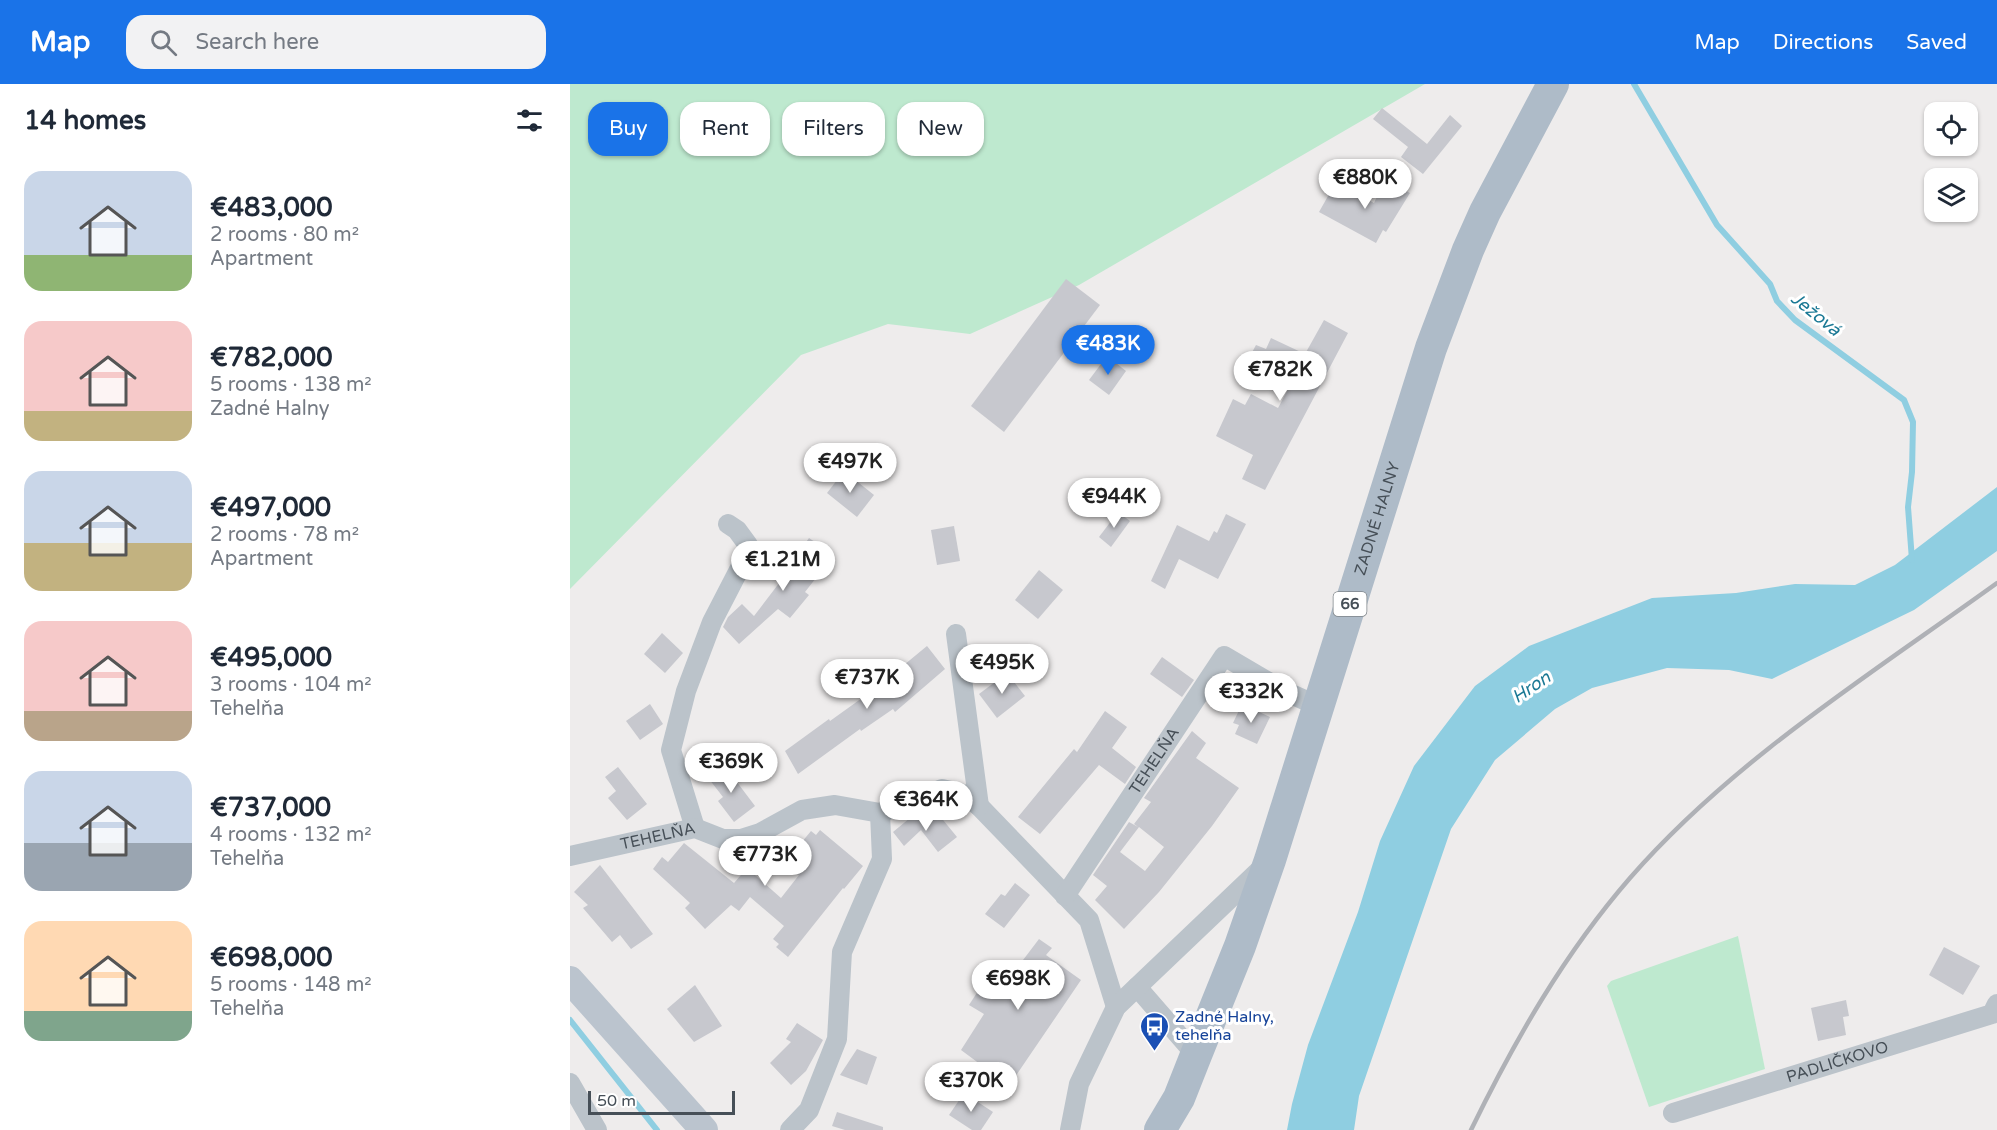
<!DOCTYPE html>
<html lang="en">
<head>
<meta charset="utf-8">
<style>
	body { margin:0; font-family:"Varela Round",sans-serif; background:#f2f2f3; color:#1f2937; height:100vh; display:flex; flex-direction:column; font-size:22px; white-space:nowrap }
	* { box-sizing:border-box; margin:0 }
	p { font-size:20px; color:#747a83 }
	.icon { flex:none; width:33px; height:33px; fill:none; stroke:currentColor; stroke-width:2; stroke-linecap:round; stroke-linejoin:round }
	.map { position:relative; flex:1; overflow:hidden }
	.details { display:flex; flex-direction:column; background:#fff; width:570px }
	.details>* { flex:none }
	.hud { position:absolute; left:18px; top:18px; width:570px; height:54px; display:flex; gap:12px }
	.buttons { position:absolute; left:1354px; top:18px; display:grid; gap:12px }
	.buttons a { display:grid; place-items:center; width:54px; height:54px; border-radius:12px; background:#fff; box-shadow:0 2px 4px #0004; font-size:30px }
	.scale { position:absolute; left:18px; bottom:15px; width:147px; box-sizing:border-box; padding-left:6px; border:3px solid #464f57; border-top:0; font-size:16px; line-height:21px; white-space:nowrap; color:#464f57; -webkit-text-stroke:4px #fff; paint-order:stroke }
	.price { position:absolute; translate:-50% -51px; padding:0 14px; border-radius:21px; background:#fff; color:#222; font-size:20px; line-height:39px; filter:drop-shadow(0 2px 3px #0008) }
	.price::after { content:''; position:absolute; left:50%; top:36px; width:18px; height:14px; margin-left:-9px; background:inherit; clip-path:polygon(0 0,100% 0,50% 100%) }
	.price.selected { background:#1a73e8; color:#fff }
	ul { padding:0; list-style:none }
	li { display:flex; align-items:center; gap:18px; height:150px; padding:0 24px }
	li span { display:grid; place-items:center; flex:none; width:168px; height:120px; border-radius:18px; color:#555 }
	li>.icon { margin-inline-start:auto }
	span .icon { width:72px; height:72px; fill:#fffc; stroke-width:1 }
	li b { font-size:26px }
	h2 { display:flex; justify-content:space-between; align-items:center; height:72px; padding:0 24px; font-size:26px }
	.pill { padding:0 21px; border-radius:18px; background:#fff; box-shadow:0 2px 4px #0004; font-size:21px; line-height:54px }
	.pill.selected { background:#1a73e8; color:#fff }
	header { display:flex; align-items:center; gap:36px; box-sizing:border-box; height:84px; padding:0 30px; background:#1a73e8; color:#fff }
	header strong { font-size:28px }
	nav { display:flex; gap:33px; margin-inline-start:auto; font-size:21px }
	.search { width:420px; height:54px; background:#f2f2f3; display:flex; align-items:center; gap:15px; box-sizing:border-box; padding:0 21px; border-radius:18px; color:#747a83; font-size:22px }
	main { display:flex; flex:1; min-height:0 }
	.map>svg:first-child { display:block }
	.green { fill:#bee9cf }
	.water { fill:#8fcee1 }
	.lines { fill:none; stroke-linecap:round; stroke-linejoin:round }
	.stream { stroke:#8fcee1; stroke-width:6 }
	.building { fill:#c7c8ce; fill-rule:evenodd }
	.street { stroke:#bbc3ca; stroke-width:20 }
	.secondary { stroke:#bbc4ce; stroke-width:28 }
	.primary { stroke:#aebbc8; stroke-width:32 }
	.rail { stroke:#afb1b6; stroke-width:4.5 }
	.labels { text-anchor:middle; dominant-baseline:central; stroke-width:6; stroke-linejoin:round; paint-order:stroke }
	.shield { fill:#fff; stroke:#7e8489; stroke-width:1.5 }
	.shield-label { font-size:15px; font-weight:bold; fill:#464f57 }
	.street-label { font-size:16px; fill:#464f57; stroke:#fff }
	.transit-label { font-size:16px; fill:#164399; stroke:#fff; text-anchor:start }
	.water-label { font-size:18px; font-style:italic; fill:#1b7995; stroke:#fff }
</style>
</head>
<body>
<header>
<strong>Map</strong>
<div class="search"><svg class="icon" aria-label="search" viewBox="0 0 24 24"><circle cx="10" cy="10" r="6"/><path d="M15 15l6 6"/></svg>Search here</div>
<nav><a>Map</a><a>Directions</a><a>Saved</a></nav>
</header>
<main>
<section class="details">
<h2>14 homes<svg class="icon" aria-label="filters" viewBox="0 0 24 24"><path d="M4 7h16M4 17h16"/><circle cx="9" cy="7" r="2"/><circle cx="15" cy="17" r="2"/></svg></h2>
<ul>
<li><span style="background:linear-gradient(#c9d6e8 70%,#8fb573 0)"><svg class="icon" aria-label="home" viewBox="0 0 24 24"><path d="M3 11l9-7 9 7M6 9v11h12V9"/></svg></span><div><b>€483,000</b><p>2 rooms · 80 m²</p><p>Apartment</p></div></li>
<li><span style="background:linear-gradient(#f6c9c9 75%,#c2b280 0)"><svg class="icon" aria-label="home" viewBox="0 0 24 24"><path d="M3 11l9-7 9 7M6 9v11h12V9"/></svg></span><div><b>€782,000</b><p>5 rooms · 138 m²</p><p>Zadné Halny</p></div></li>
<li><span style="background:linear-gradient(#c9d6e8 60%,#c2b280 0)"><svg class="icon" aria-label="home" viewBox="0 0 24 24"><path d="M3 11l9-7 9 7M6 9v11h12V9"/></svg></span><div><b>€497,000</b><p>2 rooms · 78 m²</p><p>Apartment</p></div></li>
<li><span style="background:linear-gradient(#f6c9c9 75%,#b9a48a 0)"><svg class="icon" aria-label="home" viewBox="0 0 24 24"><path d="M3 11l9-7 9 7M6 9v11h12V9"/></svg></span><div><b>€495,000</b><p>3 rooms · 104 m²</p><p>Tehelňa</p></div></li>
<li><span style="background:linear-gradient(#c9d6e8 60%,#9aa5b1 0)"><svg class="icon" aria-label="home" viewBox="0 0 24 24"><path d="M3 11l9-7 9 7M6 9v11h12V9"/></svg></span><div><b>€737,000</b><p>4 rooms · 132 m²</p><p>Tehelňa</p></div></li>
<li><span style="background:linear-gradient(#ffd9b3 75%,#7fa58c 0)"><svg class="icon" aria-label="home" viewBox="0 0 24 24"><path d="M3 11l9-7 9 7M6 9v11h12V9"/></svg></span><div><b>€698,000</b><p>5 rooms · 148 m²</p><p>Tehelňa</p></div></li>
</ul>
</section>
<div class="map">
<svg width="1427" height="1046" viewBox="0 0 1427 1046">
	<rect width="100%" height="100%" fill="#eeecec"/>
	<g class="green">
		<polygon points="0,0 855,0 509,201 400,250 318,240 231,271 0,505"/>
		<polygon points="1168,852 1195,985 1079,1023 1037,902 1041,897"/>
	</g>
	<polygon class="water" points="1427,403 1427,467 1344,526 1202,595 1159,586 1097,584 1022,604 985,625 925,676 881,745 789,1012 784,1046 717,1046 722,1020 738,961 788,828 810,757 844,682 905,602 959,562 1082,514 1166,509 1225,500 1285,501 1325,481"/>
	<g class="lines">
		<g class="stream">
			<polyline points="1064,0 1147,141 1200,200 1207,217 1225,236 1334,316 1343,338 1342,388 1338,423 1342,476"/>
			<polyline points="0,936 87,1046"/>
		</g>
	</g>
	<g class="building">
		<polygon points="812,24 857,60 880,31 892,42 853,90 831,73 838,63 803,35"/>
		<polygon points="815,96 840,109 816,148 813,146 806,159 749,128 762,105 768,108 772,101 804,119"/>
		<polygon points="496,195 530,221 434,348 401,322"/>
		<polygon points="754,236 778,249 695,406 672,395 683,371 646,352 663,315 675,321 681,310 708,324 723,296 679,274 686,261 696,265 701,254 735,270"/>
		<polygon points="537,272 556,287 539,311 519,296"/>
		<polygon points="274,387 304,411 287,433 257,409"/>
		<polygon points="548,428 560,437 541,463 529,453"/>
		<polygon points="656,430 676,440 648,495 609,475 595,505 581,497 607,441 639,457 644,447 647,449"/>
		<polygon points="384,442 390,477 367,481 361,446"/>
		<polygon points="239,454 264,471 235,508 239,511 220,534 208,525 169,560 153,543 158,533 172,520 184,532 226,477 224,475"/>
		<polygon points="469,486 493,506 468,535 445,516"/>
		<polygon points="92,549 113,569 95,589 74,570"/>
		<polygon points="357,562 375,585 325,628 323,625 291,647 290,645 228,690 215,667 259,635 260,637 306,604"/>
		<polygon points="592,573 624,596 612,613 580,590"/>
		<polygon points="437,589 455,612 427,634 409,610"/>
		<polygon points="80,620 93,640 70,656 56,637"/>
		<polygon points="672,620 700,633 687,660 665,650 669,641 663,639"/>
		<polygon points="535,627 557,643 542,664 566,683 555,700 529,681 470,750 448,733 504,665 507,668"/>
		<path d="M622,647L636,659L626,674L669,704L642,742L589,808L554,845L525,816L537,802L523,791L559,738L568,743L564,740L581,718L574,714ZM569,743L594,763L575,787L550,768Z"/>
		<polygon points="154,681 185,722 164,738 148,717 153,713 139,695"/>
		<polygon points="48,683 77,720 57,736 38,714 46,707 35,693"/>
		<polygon points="346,729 356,742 369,731 387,753 368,768 351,746 334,762 323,748"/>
		<polygon points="250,746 293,782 274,805 273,804 218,873 206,863 209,860 203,855 214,842 180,813 169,827 161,821 135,845 115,824 120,819 83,785 92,773 98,778 114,759 164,799 177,784 211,814 229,791 227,790 233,782 221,771 241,747 246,751"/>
		<polygon points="30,781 83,850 61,865 50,851 42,858 13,824 18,821 4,808"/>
		<polygon points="445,799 460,811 434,844 415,830 431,810 435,812"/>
		<polygon points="469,855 482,864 476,871 511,896 443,996 421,981 418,986 391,966 414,930 399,921 423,884 440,893"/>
		<polygon points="1374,863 1410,882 1393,911 1359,891"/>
		<polygon points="125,901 152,942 124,958 97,925"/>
		<polygon points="1276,916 1279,932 1273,933 1276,951 1248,957 1241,924"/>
		<polygon points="227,939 253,956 236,987 221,1001 200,979 221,958 216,955"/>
		<polygon points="287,965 307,973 297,1001 270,991"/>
		<polygon points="394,1009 423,1028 411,1046 402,1046 379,1031"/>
		<polygon points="267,1028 313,1043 313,1046 275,1046 262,1042"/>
	</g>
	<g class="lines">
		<g class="street">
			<polyline points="409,722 519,836 546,923"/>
			<polyline points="125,744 101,666 116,607 142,538 173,478 178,461 167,446 158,440"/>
			<path id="s1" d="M0,772L125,744L153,755H171L190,749L232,726L265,721L310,729L372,705L393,710L409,722L386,550"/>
			<path id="s2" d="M495,812L654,572L712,606L748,622"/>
			<polyline points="567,903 626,971"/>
			<polyline points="0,999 27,1046"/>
			<path id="s3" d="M1103,1029L1422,930L1427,920"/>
			<polyline points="220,1046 239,1026 267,955 272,868 312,775 310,729"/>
			<polyline points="500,1046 509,1000 546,923 694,782"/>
		</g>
		<polyline class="secondary" points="0,896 134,1046"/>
		<path class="primary" id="s4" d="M590,1046L609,1014L626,971L670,862L700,776L861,264L898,166L915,128L983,0"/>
		<path class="rail" d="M901,1046C945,956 994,870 1060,794C1163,676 1301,590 1427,499"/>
	</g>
	<defs>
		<symbol id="bus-pin" viewBox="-11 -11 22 30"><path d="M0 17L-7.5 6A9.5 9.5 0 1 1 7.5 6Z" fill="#1a4fb4" stroke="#fff"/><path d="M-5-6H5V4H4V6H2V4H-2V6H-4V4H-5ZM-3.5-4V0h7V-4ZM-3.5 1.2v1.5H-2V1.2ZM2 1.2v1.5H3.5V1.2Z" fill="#fff"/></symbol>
	</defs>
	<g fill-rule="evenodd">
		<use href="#bus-pin" x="568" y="926" width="33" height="45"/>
	</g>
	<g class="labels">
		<rect class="shield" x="763.5" y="508" width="33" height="24" rx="4.5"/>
		<g class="shield-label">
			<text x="780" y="520">66</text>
		</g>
		<g class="street-label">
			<text stroke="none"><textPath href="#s4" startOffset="650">ZADNÉ HALNY</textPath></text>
			<text stroke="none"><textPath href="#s2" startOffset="162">TEHELŇA</textPath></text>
			<text stroke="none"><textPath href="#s1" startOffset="90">TEHELŇA</textPath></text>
			<text stroke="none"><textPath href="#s3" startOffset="172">PADLIČKOVO</textPath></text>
		</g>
		<g class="transit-label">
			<text x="605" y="933">Zadné Halny,<tspan x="605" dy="18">tehelňa</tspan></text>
		</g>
		<g class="water-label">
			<text transform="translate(1246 230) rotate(39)">Ježová</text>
			<text transform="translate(961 603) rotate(-34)">Hron</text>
		</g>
	</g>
</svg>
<div class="buttons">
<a><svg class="icon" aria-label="locate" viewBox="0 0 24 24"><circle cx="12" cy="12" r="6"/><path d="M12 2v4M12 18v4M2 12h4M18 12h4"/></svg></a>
<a><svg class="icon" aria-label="layers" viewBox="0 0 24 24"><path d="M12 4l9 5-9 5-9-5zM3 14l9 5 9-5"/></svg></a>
</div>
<div class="scale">50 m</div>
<b class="price" style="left:795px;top:126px">€880K</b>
<b class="price selected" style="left:538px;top:292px">€483K</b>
<b class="price" style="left:710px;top:318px">€782K</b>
<b class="price" style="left:280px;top:410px">€497K</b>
<b class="price" style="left:544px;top:445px">€944K</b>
<b class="price" style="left:213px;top:508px">€1.21M</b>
<b class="price" style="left:432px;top:611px">€495K</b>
<b class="price" style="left:297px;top:626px">€737K</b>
<b class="price" style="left:681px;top:640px">€332K</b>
<b class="price" style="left:161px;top:710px">€369K</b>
<b class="price" style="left:356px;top:748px">€364K</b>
<b class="price" style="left:195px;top:803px">€773K</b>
<b class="price" style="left:448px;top:927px">€698K</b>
<b class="price" style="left:401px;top:1029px">€370K</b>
<div class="hud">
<a class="pill selected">Buy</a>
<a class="pill">Rent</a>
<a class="pill">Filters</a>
<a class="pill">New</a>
</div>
</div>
</main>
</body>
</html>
